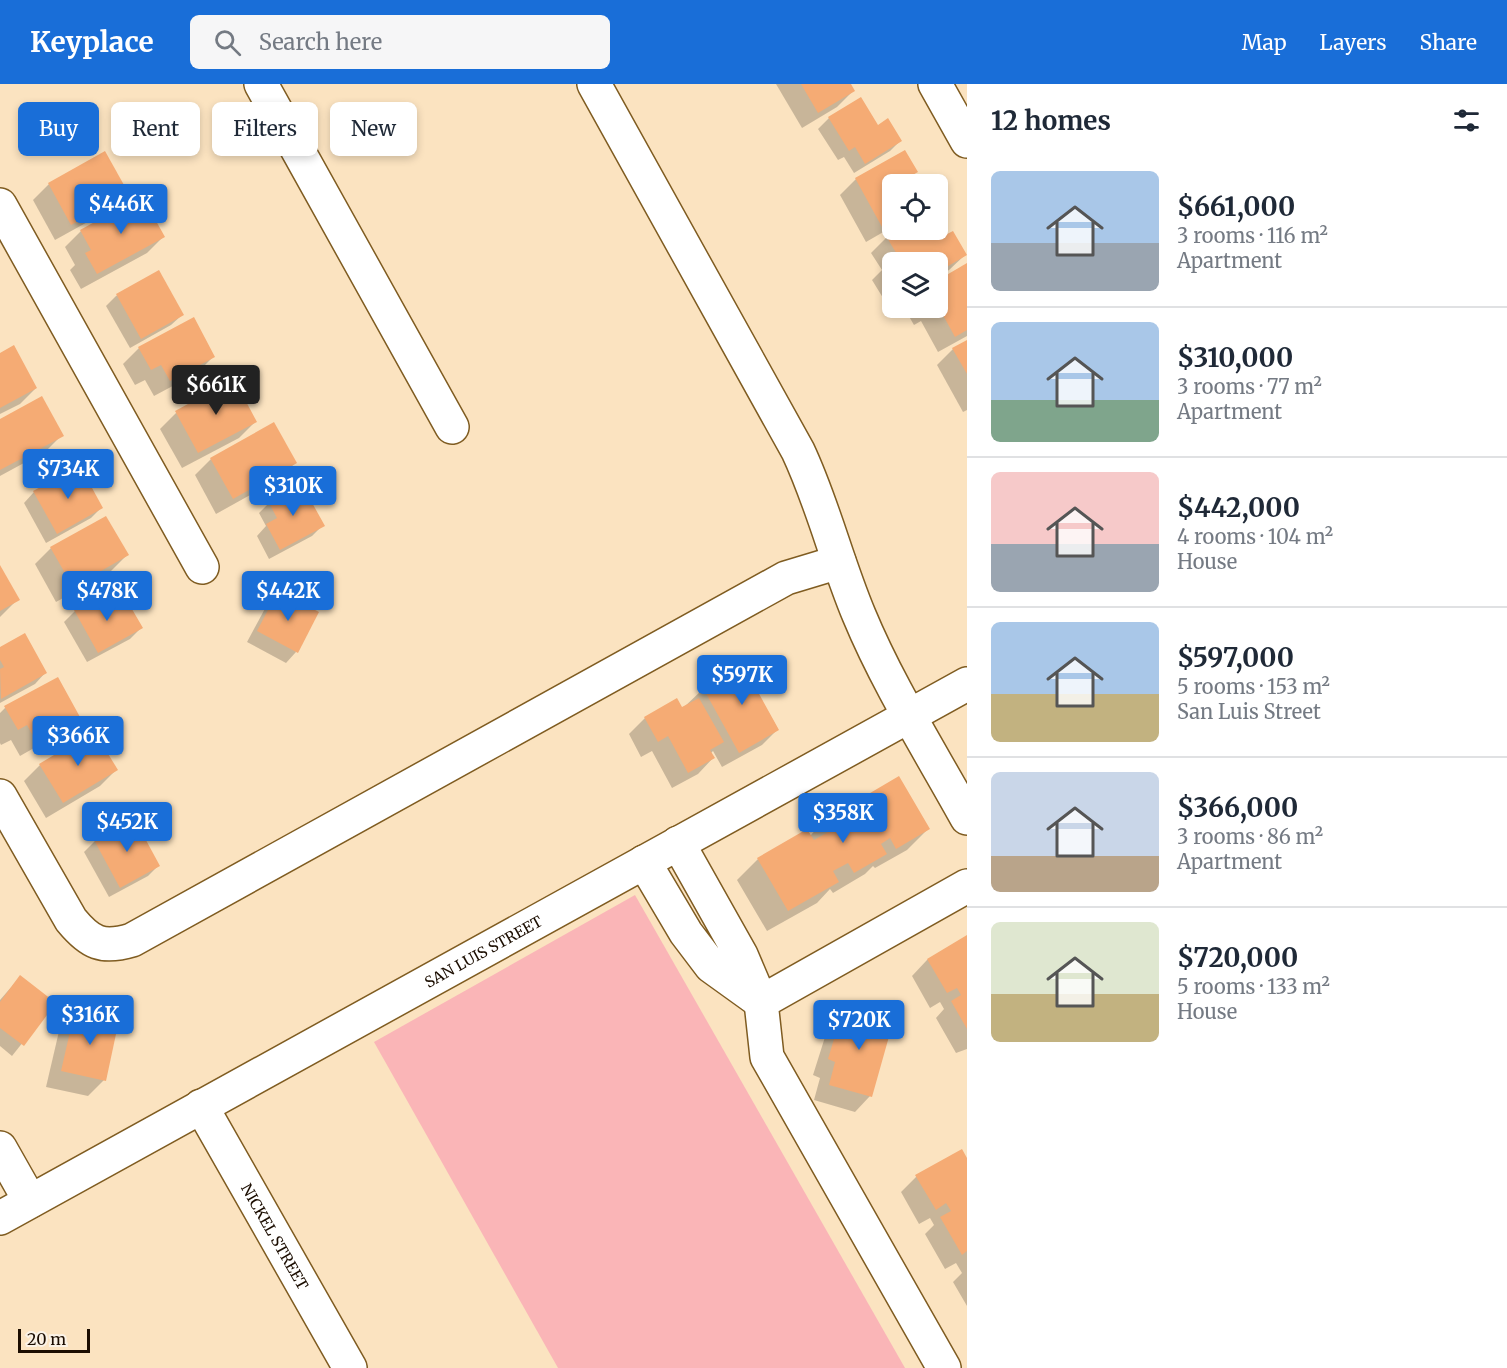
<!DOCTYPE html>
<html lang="en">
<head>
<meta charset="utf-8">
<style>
	body { margin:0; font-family:Merriweather,serif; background:#f6f6f7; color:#1f2937; height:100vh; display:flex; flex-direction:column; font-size:22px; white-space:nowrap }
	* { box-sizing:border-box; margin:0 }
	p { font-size:20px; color:#747a83 }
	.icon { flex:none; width:33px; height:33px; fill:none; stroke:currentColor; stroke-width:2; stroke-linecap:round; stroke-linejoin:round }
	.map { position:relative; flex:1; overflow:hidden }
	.panel { display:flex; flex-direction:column; background:#fff; width:540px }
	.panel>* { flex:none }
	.hud { position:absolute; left:18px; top:18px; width:570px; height:54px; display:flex; gap:12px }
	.fabs { position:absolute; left:882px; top:90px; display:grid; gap:12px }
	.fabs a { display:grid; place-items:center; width:66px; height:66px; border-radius:9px; background:#fff; box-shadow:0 3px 9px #0003; font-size:30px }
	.scale { position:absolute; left:18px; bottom:15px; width:72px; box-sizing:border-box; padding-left:6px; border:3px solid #1b0d00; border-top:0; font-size:16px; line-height:21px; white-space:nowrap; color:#1b0d00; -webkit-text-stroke:4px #fbf3e7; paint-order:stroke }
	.price { position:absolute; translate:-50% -51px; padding:0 14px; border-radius:6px; background:#196ed8; color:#fff; font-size:20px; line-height:39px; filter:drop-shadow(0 2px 3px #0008) }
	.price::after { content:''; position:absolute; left:50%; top:36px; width:18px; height:14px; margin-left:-9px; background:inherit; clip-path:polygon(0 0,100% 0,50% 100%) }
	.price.current { background:#222; color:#fff }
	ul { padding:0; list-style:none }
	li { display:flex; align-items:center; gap:18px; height:150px; padding:0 24px }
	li+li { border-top:2px solid #e0e1e3 }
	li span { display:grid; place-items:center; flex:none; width:168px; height:120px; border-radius:9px; color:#555 }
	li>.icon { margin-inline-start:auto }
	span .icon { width:72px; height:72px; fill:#fffc; stroke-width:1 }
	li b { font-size:26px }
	h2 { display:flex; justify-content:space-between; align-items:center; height:72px; padding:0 24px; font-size:26px }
	.tag { padding:0 21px; border-radius:9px; background:#fff; box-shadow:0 3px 9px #0003; font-size:21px; line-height:54px }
	.tag.current { background:#196ed8; color:#fff }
	header { display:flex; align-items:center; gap:36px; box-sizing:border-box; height:84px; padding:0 30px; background:#196ed8; color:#fff }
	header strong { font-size:28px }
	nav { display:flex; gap:33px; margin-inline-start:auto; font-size:21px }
	.search { width:420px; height:54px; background:#f6f6f7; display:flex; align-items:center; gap:15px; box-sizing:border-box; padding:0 21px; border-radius:9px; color:#747a83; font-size:22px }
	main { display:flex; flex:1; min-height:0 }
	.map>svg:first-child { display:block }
	.green { fill:#fab5b7 }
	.shadow { fill:#0003 }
	.building { fill:#f5ab74 }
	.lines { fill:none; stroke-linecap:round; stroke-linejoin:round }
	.minor-casing { stroke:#7f5c21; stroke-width:36 }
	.minor { stroke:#fff; stroke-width:33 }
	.labels { text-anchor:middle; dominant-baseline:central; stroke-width:4.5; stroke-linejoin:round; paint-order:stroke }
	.street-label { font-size:15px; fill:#1b0d00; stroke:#fbf3e7 }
</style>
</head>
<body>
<header>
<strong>Keyplace</strong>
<div class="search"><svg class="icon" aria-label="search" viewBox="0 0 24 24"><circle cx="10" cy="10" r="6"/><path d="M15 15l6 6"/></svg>Search here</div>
<nav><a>Map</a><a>Layers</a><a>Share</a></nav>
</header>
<main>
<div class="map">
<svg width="967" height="1284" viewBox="0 0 967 1284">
	<rect width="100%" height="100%" fill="#fbe3c0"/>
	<polygon class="green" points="635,811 905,1284 558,1284 374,958"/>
	<g class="shadow">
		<polygon points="776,0 849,0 853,7 837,23 802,44"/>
		<polygon points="829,34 877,43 900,57 890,67 854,89 844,73 838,76 818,45"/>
		<polygon points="104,69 127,109 111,125 55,156 33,116 49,100"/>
		<polygon points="916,88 907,96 909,100 892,100 892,143 866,158 840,111 856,95"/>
		<polygon points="900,146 932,146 939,156 965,171 949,186 938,193 938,178 892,178 892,220 888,222 872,196 882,186 871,169 887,153"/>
		<polygon points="81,147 163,153 147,169 81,205 70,186 75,181 65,163"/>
		<polygon points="967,181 967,252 938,268 921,237 914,241 904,224 938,224 938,198"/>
		<polygon points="158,188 182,231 171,241 130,264 106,222 116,212"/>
		<polygon points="967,257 967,326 963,328 937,281 953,265"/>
		<polygon points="139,264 213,273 197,289 154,312 145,296 135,301 123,280"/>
		<polygon points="0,271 36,304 20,320 0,330"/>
		<polygon points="176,329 255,338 239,354 182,384 160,345"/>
		<polygon points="0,337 62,351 46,367 0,392"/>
		<polygon points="211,375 295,379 279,395 216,430 195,391"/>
		<polygon points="34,408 101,424 91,434 46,459 24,419"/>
		<polygon points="269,419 323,441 312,452 269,475 257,452 266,442 259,429"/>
		<polygon points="51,464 127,471 111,487 56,518 35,480"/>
		<polygon points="0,484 18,515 0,533"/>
		<polygon points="278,508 296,568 286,579 247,558 268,519"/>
		<polygon points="75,527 116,528 141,544 130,555 87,578 64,538"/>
		<polygon points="0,565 45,589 35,600 0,619"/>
		<polygon points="753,578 766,602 758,610 778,645 762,661 722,683 713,667 711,669 713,674 698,690 672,704 652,667 641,673 629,650 645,634 682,625 703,605"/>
		<polygon points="5,624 78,632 62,648 20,672 11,656 1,661 0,659 0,629"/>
		<polygon points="40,681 116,686 100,702 46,734 24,697"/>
		<polygon points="866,713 928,745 907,766 875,784 873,782 865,790 833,809 830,805 817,819 767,847 737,796 758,775 810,752 824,737 856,719 857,721"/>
		<polygon points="95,757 159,781 148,792 109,813 84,768"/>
		<polygon points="967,853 967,965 956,969 936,934 944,925 940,918 930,924 912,892 927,876"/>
		<polygon points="20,893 54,919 12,972 0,962 0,916"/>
		<polygon points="849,922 870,1012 855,1028 814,1016 820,994 813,991 825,953 830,947 833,938"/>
		<polygon points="75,927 104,996 88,1012 46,1003 60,943"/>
		<polygon points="967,1077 967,1222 953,1198 962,1189 956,1179 945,1185 925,1150 934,1141 930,1134 919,1140 901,1108 916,1093"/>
	</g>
	<g class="building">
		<polygon points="801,0 851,0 855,7 818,29"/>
		<polygon points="861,13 878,41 888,34 902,57 865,80 855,63 849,67 828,33"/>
		<polygon points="905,66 918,88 907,94 911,100 892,100 892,137 882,143 855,94"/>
		<polygon points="105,67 129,110 71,141 48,99"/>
		<polygon points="142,112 165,153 97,190 85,169 91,166 80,146"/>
		<polygon points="897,146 934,146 939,154 953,147 967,171 938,188 938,178 892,178 892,187 887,179 898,172 886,152"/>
		<polygon points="967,179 967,246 955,253 938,222 938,196"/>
		<polygon points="159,186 184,231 141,255 116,210"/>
		<polygon points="194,233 215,273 170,297 161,281 151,286 138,263"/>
		<polygon points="967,256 967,290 952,264"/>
		<polygon points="14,261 37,304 0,324 0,269"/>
		<polygon points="234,295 257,338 198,369 175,327"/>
		<polygon points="42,312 64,352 0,386 0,335"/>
		<polygon points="274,338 297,379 233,415 210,374"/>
		<polygon points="80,382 103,424 57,450 33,407"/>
		<polygon points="301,399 325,442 280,466 266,440 277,434 268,417"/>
		<polygon points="106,432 129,471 73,503 50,463"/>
		<polygon points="0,481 20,516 0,527"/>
		<polygon points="278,507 319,528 298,569 257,547"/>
		<polygon points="106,508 117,526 129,520 143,544 98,569 74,526"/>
		<polygon points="25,549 47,589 1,615 0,585 4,583 0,576 0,563"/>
		<polygon points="753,576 768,602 758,608 779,646 739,669 703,604"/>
		<polygon points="58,593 80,633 36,657 27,641 18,646 4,622"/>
		<polygon points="677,614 682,623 699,614 724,658 710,666 715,674 688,689 668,652 658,658 644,633"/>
		<polygon points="94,647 118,686 63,719 39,680"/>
		<polygon points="899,692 930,745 896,765 890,754 881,760 887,770 854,789 848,779 833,787 839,798 788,827 757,774 807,745 814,756 830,747 824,736 856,717 863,728 872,723 865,712"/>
		<polygon points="134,734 160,782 120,804 94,756"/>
		<polygon points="967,851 967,945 951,917 961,911 957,904 947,909 927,875"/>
		<polygon points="20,891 56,919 24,962 0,944 0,918"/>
		<polygon points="849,920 886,930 882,947 890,949 872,1013 829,1001 835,978 828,975 840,935 844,936"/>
		<polygon points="75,926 119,936 106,997 61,987"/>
		<polygon points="962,1065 967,1074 967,1167 962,1171 940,1133 951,1127 946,1119 936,1126 915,1091"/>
	</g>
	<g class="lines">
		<defs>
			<g id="minor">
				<polyline points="261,0 452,343"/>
				<path d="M594,0L798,367C823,420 836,476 859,531C888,601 930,667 967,734"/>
				<polyline points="935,0 967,57"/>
				<polyline points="0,121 202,483"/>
				<path d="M0,712L71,836C90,859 102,865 132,856L786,494L839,478"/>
				<polyline points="644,778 686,849 711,882 761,918 741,871 678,759"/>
				<path id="s1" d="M201,1022L350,1284"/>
				<polyline points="0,1064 30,1117"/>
				<path id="s2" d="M0,1134L967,600"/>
				<polyline points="944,1284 767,973 761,918 967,802"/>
			</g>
		</defs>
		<use href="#minor" class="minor-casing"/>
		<use href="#minor" class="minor"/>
	</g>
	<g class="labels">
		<g class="street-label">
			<text stroke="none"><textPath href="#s2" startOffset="552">SAN LUIS STREET</textPath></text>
			<text stroke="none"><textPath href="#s1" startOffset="150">NICKEL STREET</textPath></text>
		</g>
	</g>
</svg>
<div class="fabs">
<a><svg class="icon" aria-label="locate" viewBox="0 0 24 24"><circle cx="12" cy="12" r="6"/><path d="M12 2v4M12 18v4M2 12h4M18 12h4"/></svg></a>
<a><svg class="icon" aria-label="layers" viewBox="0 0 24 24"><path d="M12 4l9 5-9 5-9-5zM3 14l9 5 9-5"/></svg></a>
</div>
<div class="scale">20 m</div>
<b class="price" style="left:121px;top:151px">$446K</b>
<b class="price current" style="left:216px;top:332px">$661K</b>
<b class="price" style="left:68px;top:416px">$734K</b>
<b class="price" style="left:293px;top:433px">$310K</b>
<b class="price" style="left:107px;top:538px">$478K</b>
<b class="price" style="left:288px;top:538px">$442K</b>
<b class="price" style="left:742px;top:622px">$597K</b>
<b class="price" style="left:78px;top:683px">$366K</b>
<b class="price" style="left:843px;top:760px">$358K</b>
<b class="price" style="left:127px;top:769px">$452K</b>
<b class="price" style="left:90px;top:962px">$316K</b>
<b class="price" style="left:859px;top:967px">$720K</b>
<div class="hud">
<a class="tag current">Buy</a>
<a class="tag">Rent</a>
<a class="tag">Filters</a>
<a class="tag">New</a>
</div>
</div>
<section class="panel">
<h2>12 homes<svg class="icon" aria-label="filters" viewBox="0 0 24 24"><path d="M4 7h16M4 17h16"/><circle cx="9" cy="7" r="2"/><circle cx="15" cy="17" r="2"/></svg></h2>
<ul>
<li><span style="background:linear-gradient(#a9c7e8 60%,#9aa5b1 0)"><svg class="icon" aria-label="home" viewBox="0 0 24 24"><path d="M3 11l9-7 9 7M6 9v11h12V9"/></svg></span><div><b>$661,000</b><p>3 rooms · 116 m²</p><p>Apartment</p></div></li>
<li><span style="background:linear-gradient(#a9c7e8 65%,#7fa58c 0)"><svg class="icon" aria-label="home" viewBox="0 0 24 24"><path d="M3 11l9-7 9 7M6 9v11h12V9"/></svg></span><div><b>$310,000</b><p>3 rooms · 77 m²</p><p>Apartment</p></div></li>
<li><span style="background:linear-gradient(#f6c9c9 60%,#9aa5b1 0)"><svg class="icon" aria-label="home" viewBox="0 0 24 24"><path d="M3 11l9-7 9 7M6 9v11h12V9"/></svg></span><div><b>$442,000</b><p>4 rooms · 104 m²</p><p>House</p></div></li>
<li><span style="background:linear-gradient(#a9c7e8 60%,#c2b280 0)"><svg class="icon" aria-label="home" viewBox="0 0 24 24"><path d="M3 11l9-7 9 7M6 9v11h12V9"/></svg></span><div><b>$597,000</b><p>5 rooms · 153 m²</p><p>San Luis Street</p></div></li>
<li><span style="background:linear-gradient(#c9d6e8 70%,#b9a48a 0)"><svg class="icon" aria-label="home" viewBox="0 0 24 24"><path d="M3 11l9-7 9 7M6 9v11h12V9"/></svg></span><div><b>$366,000</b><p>3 rooms · 86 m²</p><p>Apartment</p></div></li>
<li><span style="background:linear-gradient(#dfe7d0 60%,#c2b280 0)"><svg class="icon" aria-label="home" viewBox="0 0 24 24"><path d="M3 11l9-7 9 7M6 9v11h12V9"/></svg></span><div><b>$720,000</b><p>5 rooms · 133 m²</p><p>House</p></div></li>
</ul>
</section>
</main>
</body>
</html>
